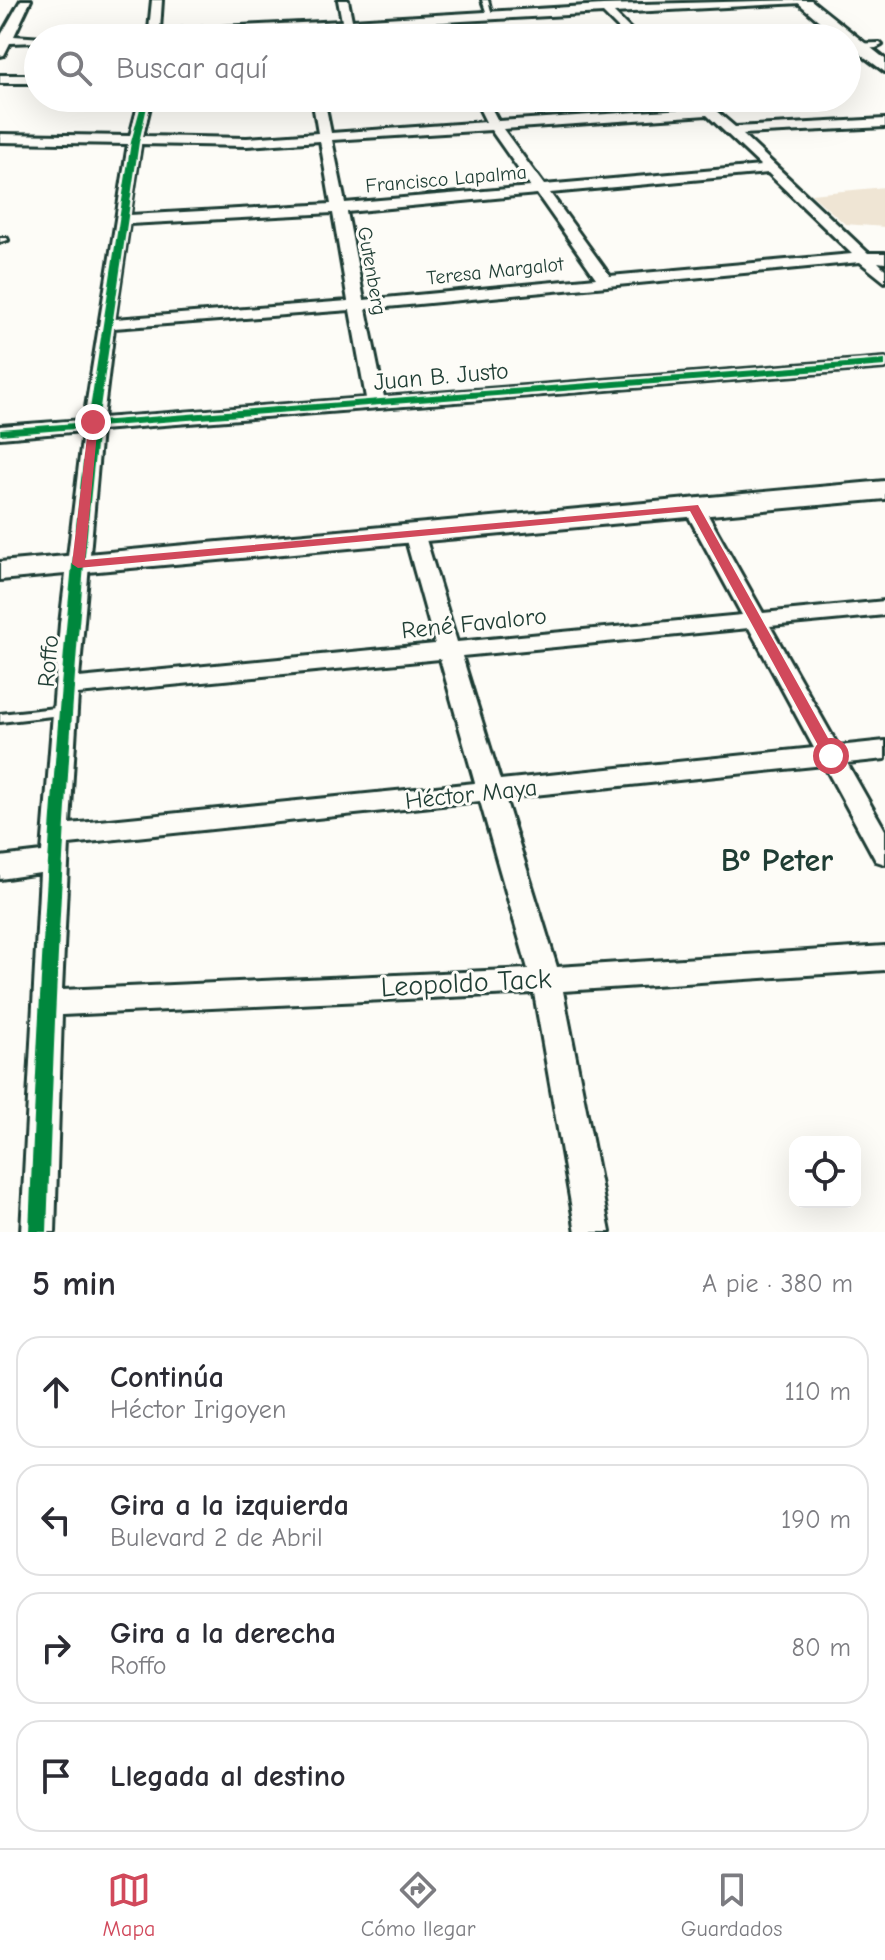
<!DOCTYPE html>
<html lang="es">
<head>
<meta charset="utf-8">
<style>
  :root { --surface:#fff; --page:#f2f2f3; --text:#2b2b33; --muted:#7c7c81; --line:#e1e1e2; --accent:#d1495b }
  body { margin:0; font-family:"Comic Neue",sans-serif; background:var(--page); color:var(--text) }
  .controls { position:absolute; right:24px; bottom:24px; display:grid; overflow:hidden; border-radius:16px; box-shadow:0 8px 32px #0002 }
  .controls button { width:72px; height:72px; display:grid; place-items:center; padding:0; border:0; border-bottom:2px solid var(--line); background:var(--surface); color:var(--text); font:40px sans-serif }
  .stop { position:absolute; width:24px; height:24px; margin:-18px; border:6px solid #d1495b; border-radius:50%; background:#fff }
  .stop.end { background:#d1495b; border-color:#fff; box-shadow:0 2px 8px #0008 }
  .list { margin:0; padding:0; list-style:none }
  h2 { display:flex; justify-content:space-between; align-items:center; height:104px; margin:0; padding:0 32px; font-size:34px }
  h2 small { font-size:26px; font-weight:400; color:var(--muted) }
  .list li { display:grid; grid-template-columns:52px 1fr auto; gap:24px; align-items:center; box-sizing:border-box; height:112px; margin:0 16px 16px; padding:0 16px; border:2px solid var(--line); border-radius:24px }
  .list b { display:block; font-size:30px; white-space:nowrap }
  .list p { margin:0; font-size:26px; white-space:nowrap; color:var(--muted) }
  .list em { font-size:26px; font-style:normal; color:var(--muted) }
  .icon { flex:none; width:44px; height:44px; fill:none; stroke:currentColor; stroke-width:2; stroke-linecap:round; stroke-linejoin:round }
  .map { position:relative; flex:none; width:885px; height:1232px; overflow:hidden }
  .search { position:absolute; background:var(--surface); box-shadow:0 8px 32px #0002; left:24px; right:24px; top:24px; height:88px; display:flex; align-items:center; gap:20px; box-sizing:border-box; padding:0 28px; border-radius:44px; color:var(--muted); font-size:30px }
  .sheet { height:616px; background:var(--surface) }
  nav { display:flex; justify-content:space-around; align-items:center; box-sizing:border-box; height:112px; border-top:2px solid var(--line); background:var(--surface); font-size:22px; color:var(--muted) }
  nav a { display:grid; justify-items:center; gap:4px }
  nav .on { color:var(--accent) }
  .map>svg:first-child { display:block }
  .built { fill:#efe5d4 }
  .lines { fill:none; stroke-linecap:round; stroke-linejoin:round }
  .service-casing { stroke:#1f3d34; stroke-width:6 }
  .minor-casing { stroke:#1f3d34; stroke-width:6 }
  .secondary-casing { stroke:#1f3d34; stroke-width:6 }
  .service { fill:#fdfcf7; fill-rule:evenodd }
  .minor { fill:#fdfcf7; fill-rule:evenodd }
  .secondary { fill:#fdfcf7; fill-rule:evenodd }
  .cycleway-casing { stroke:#fdfcf7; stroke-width:5 }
  .cycleway { fill:#00873e; fill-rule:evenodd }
  .route { fill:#d1495b }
  .labels { text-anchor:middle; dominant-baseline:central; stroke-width:6; stroke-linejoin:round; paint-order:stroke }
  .far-street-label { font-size:20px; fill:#1f3d34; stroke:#fdfcf7 }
  .street-label { font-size:24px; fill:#1f3d34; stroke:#fdfcf7 }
  .near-street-label { font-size:28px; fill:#1f3d34; stroke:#fdfcf7 }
  .near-neighbourhood-label { font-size:32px; font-weight:bold; fill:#1f3d34; stroke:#fdfcf7 }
</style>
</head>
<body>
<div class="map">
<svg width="885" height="1232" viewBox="0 0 885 1232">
  <rect width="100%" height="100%" fill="#fdfcf7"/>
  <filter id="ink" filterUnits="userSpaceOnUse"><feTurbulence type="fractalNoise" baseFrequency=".0125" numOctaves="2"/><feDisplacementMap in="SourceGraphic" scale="16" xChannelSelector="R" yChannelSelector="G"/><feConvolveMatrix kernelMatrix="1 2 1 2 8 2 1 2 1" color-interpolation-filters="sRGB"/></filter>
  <g filter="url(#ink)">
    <polygon class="built" points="885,187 885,227 845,224 811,194"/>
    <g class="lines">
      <g class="service-casing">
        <g id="service">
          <polygon points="482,0 488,0 492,15 487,14"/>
          <polygon points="0,238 7,238 8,240 0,242"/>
          <polygon points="65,707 69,708 71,711 69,714 0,722 0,714"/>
        </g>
      </g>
      <g class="minor-casing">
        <g id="minor">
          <polygon points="21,0 31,0 14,36 43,38 38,38 38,42 10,43 4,55 0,56 0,37"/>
          <polygon points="152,0 162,0 160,30 342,21 338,0 348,0 352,20 603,5 807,0 802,3 614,13 639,38 628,38 603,13 159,38 59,38 64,35 149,30"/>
          <polygon points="880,43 882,45 876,48 847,50 847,44"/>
          <rect x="0" y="75" width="38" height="8"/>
          <path d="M140 98H152L143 136 247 138 318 133 312 98H324L331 133 486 122 474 98H486L498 121 700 108 695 102 701 98 735 127 885 119V127L742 134 868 253H885V263L878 262 885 269V282L860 262 366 309 384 397 885 358V368L101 430 79 678 435 644 404 533 414 527 424 533 457 642 742 615 684 508 694 502 704 508 763 613 885 601V615L770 626 838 746 885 741V759L847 763 885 830V864L876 861 824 765 505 798 557 967 885 946V970L563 991 610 1232H576L534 993 62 1015 55 1232H21L40 873 0 879V857L42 852 60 624 83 431 0 438V426L84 420 128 144 0 142V134L130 136ZM707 115 761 166 544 185 503 129ZM491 130 531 187 345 203 332 140ZM320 141 331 204 130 215 141 144 247 146ZM768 173 852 254 610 276 550 193ZM537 194 596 278 364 300 347 212ZM333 213 348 301 115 319 129 224ZM350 310 366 398 103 418 114 328ZM749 628 814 748 500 780 462 656ZM440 659 475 783 70 824 78 694ZM480 801 528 969 62 990 69 844Z"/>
        </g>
      </g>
      <g class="secondary-casing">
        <g id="secondary">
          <polygon points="795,0 811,0 885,59 885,72 847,44 847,38 839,38"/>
          <polygon points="885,481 885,499 0,580 0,562"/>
        </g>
      </g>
      <use href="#service" class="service"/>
      <use href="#minor" class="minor"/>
      <use href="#secondary" class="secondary"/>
      <g class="cycleway-casing">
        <path id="cycleway" d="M143 98H149L139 142 98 421 885 360V366L98 427C68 695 56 963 47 1232H29C40 963 55 695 87 428L0 435V429L88 422 131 142Z"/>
      </g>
      <use href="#cycleway" class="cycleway"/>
    </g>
  </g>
  <polygon class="route" points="89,420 98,422 85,560 698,505 838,756 831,761 826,760 690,511 78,568 72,564"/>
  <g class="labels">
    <g class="far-street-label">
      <text transform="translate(446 179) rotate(-5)">Francisco Lapalma</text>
      <text transform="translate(372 271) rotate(80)">Gutenberg</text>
      <text transform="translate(495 271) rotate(-6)">Teresa Margalot</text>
    </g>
    <g class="street-label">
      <text transform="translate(441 376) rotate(-5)">Juan B. Justo</text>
      <text transform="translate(474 623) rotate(-6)">René Favaloro</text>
      <text transform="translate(48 661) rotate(-85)">Roffo</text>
      <text transform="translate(471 794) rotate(-6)">Héctor Maya</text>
    </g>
    <g class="near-street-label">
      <text transform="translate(466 983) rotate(-3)">Leopoldo Tack</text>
    </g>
    <g class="near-neighbourhood-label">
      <text x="777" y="860">Bº Peter</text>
    </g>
  </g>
</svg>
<div class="controls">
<button><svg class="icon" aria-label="locate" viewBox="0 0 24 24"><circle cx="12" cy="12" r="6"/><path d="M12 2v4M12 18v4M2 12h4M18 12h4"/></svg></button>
</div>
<div class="stop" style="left:831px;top:756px"></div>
<div class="stop end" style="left:93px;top:422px"></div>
<div class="search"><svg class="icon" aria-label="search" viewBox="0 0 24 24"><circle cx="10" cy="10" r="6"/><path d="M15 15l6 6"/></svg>Buscar aquí</div>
</div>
<section class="sheet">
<h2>5 min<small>A pie · 380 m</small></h2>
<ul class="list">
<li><svg class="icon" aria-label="ahead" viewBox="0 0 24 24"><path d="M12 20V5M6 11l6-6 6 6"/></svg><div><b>Continúa</b><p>Héctor Irigoyen</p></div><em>110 m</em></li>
<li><svg class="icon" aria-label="left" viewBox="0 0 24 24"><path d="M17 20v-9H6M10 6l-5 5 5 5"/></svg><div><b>Gira a la izquierda</b><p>Bulevard 2 de Abril</p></div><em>190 m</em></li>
<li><svg class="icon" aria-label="right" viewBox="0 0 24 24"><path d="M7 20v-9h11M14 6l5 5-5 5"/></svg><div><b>Gira a la derecha</b><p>Roffo</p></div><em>80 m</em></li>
<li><svg class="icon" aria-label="arrive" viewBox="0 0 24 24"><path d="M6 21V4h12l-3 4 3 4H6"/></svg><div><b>Llegada al destino</b></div></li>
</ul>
</section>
<nav>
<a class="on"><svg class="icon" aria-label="map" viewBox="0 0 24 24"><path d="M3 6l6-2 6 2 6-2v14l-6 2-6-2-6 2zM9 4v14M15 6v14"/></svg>Mapa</a>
<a><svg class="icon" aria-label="directions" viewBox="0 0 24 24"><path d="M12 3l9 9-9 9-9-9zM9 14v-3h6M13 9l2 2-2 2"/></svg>Cómo llegar</a>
<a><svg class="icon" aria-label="saved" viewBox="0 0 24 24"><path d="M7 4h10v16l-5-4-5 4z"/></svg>Guardados</a>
</nav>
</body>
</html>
